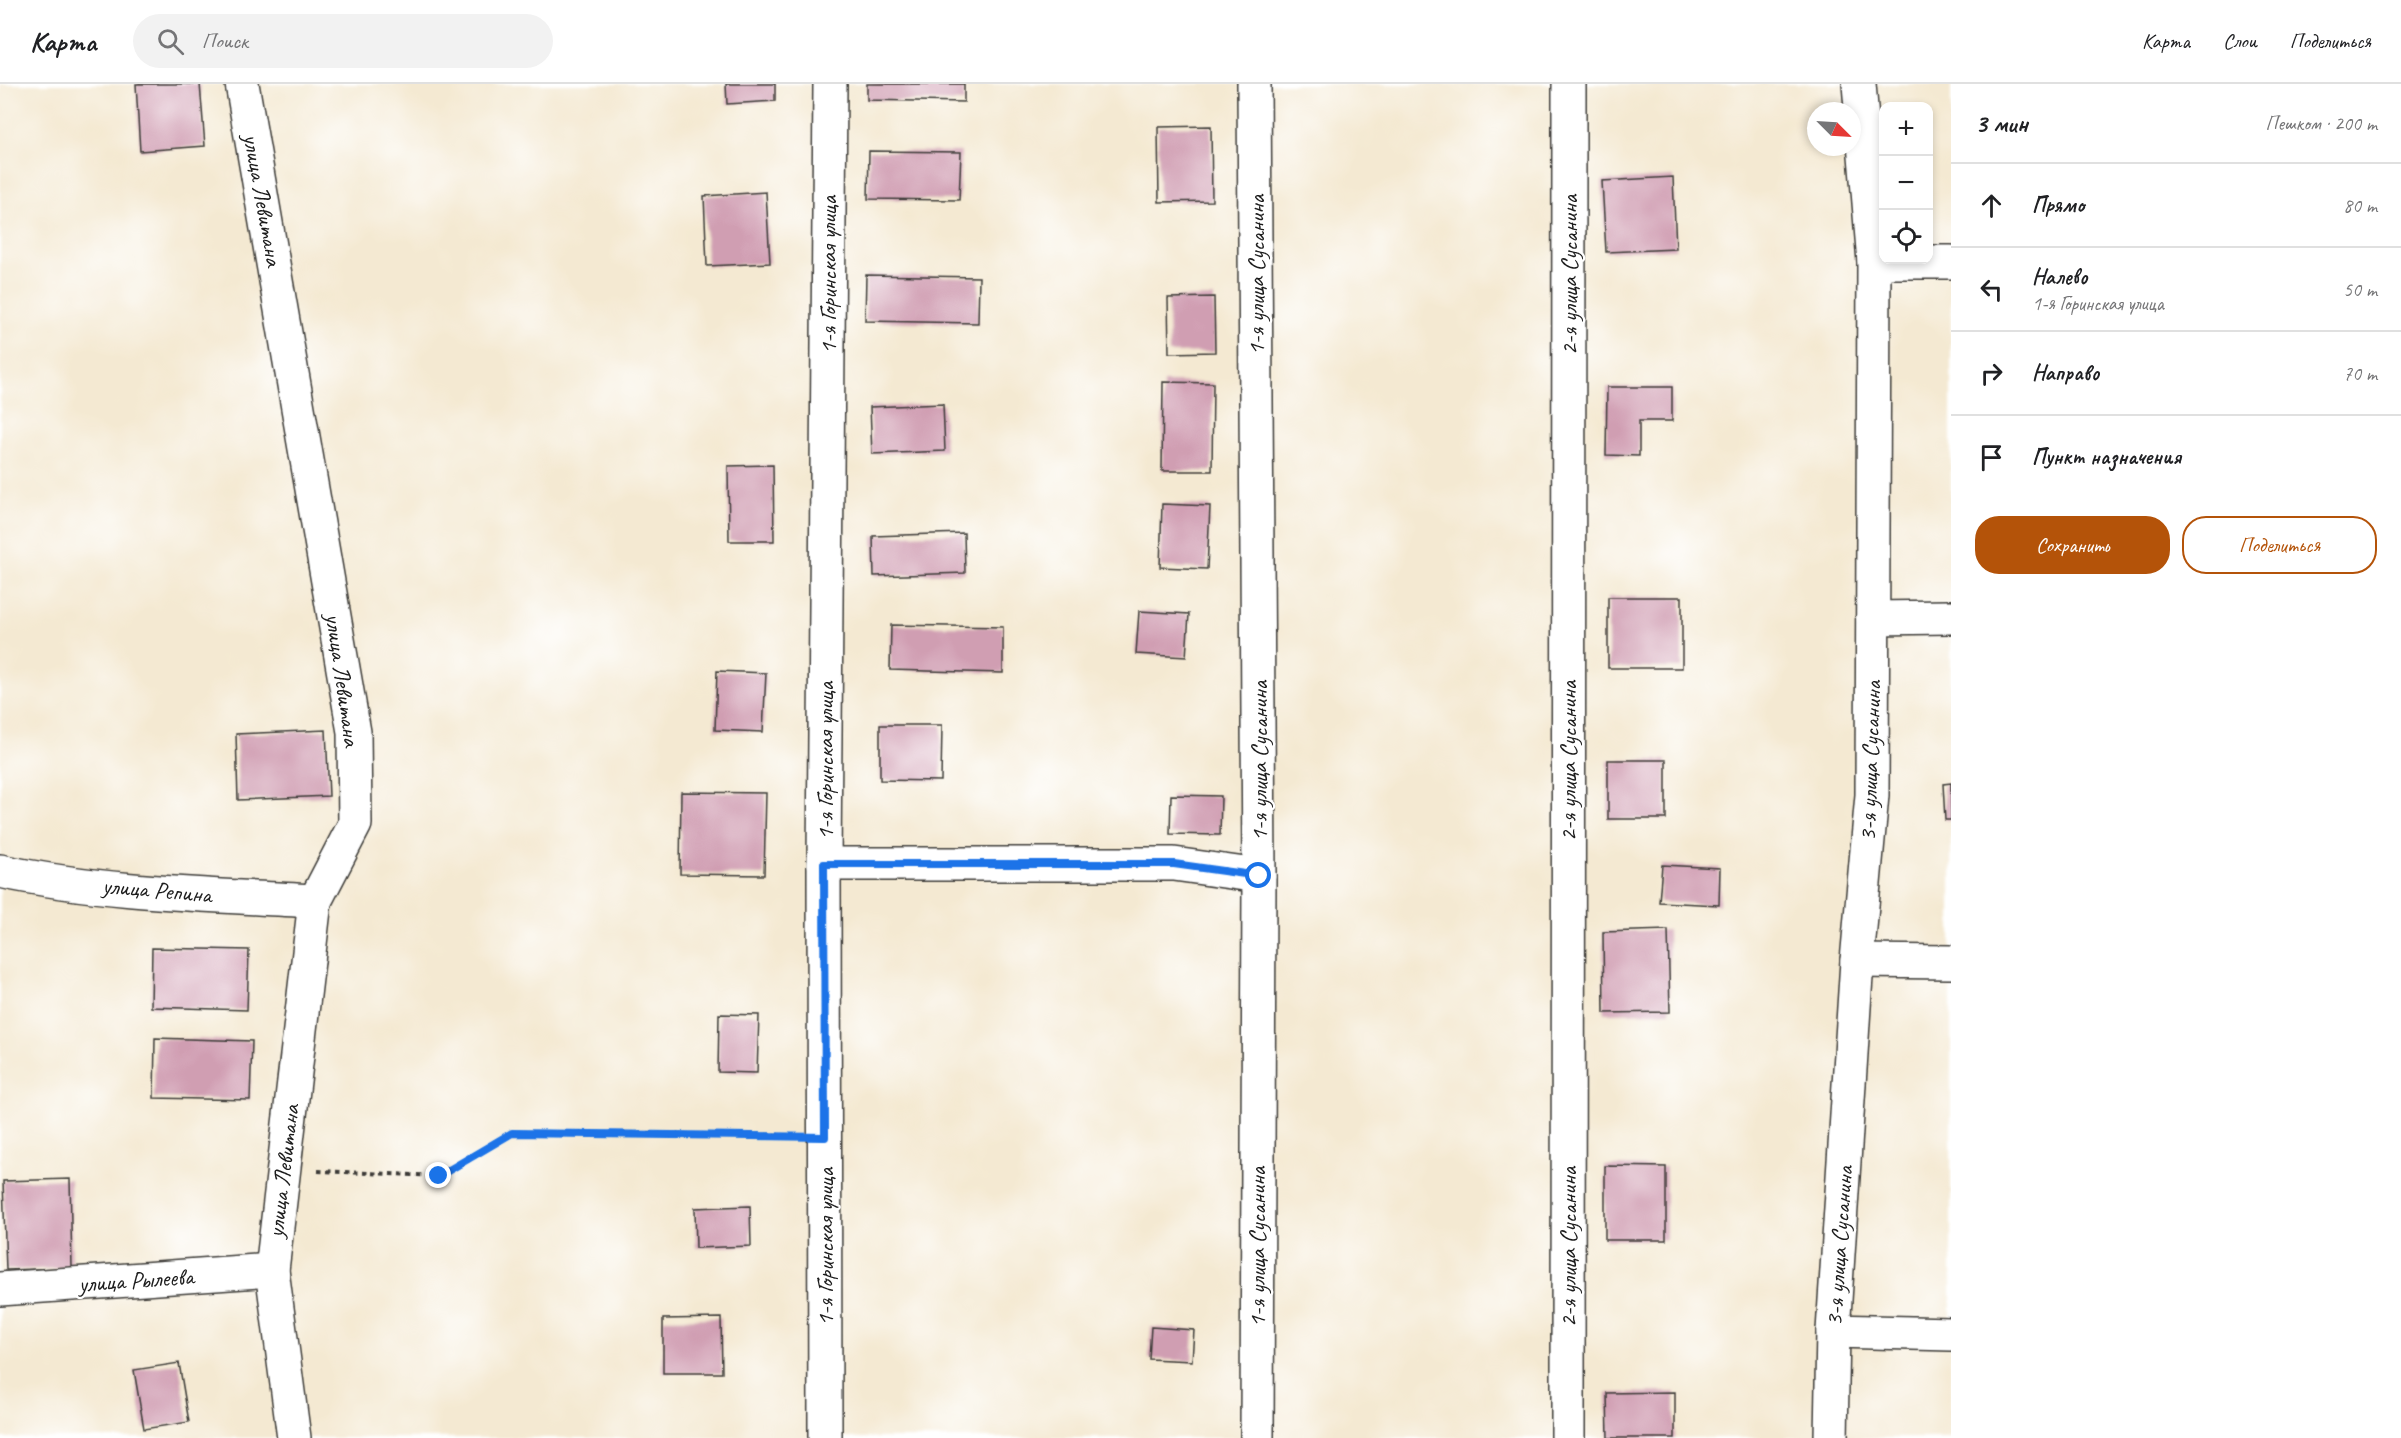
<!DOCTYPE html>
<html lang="ru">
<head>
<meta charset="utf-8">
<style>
  :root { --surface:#fff; --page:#f2f2f2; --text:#202124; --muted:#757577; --line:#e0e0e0; --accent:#b45309 }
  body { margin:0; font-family:Caveat,sans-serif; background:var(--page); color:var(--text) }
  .controls { position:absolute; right:18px; top:18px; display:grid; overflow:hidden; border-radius:12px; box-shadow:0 3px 9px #0003 }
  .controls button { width:54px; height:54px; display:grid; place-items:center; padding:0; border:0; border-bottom:2px solid var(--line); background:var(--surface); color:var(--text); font:30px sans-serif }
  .compass { position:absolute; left:1807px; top:18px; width:54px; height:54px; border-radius:50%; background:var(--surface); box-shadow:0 3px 9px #0003; rotate:114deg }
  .stop { position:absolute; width:18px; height:18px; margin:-14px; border:4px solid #1a73e8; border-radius:50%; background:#fff }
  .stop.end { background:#1a73e8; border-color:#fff; box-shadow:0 2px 6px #0008 }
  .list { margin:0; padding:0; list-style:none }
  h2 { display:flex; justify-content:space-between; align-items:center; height:78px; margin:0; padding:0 24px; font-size:26px }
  h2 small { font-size:20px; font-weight:400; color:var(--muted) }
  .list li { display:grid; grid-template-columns:39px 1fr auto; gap:18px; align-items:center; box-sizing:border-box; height:84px; padding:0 24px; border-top:2px solid var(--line) }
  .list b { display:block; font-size:22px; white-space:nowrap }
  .list p { margin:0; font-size:20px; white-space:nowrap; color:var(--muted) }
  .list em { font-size:20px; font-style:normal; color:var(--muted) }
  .actions { display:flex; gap:12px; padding:18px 24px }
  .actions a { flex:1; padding:14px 0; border:2px solid var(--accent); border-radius:24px; text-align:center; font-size:21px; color:var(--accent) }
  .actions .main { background:var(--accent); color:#fff }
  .icon { flex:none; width:33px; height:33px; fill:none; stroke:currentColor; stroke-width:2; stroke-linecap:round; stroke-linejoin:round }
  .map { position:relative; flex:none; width:1951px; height:1354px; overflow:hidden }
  header { display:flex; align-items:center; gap:36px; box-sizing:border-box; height:84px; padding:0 30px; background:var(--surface); border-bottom:2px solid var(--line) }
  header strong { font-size:28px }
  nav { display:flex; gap:33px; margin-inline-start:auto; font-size:21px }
  .search { width:420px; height:54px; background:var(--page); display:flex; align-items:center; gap:15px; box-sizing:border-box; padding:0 21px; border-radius:33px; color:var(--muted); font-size:22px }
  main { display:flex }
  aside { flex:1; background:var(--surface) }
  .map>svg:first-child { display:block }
  .building { fill:#d09eb2 }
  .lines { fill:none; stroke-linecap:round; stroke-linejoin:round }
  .minor-casing { stroke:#3c3b37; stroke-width:36 }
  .path { stroke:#3c3b37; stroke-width:4; stroke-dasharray:4.5 4.5; stroke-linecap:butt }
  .minor { stroke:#fff; stroke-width:33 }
  .route { stroke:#1a73e8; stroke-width:8 }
  .labels { text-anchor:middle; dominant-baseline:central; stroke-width:4.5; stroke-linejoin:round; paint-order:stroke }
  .street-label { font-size:24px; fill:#1c1c1c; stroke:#fff }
</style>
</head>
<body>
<header>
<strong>Карта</strong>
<div class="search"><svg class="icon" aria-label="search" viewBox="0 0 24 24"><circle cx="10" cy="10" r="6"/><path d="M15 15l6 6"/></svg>Поиск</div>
<nav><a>Карта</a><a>Слои</a><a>Поделиться</a></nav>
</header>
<main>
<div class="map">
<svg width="1951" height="1354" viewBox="0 0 1951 1354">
  <rect width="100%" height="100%" fill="#fff"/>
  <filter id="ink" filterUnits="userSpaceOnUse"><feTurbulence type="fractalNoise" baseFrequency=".0167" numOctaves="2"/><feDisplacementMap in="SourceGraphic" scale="12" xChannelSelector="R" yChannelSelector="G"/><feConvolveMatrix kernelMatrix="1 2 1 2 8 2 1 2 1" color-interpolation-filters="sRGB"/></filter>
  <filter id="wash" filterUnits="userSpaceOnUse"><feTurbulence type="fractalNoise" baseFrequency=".008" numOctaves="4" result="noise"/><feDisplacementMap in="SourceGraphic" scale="24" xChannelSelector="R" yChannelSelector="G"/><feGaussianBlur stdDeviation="1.35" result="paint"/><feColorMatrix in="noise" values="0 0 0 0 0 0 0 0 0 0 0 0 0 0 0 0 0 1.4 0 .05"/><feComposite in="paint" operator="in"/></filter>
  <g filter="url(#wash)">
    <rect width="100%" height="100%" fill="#f4e9d2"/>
    <g id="blocks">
      <g class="building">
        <polygon points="136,0 200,0 205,62 140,67"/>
        <polygon points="726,0 775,0 775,17 727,20"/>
        <polygon points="867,0 964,0 964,18 867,16"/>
        <polygon points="1211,42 1212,117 1159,118 1158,43"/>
        <polygon points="869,67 961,68 959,116 868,115"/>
        <polygon points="1673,93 1676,165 1606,168 1602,97"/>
        <polygon points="766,108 770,179 707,182 704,112"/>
        <polygon points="866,191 979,193 978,239 865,237"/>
        <polygon points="1214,213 1215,268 1169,269 1168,214"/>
        <polygon points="1163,298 1213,299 1212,387 1162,387"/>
        <polygon points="1607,303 1672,303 1672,337 1639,337 1639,372 1606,371"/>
        <polygon points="943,320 945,367 872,370 870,323"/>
        <polygon points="773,381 774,457 729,457 728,382"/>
        <polygon points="1162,420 1210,422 1207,485 1160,483"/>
        <polygon points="964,449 965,489 874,492 873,452"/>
        <rect x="1608" y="513" width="74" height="71"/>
        <polygon points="1139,527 1189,530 1186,573 1136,570"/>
        <polygon points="891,541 1003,543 1003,589 890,586"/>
        <polygon points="717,587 766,589 763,648 715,646"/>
        <polygon points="880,641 942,641 941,697 880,696"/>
        <polygon points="326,646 329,712 238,716 236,650"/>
        <rect x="1608" y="676" width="58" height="59"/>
        <polygon points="1951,699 1951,736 1945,736 1943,700"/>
        <polygon points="681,708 766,709 764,791 680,790"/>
        <polygon points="1171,711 1221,712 1220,751 1170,750"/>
        <polygon points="1662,781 1720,784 1719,821 1659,818"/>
        <polygon points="1668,846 1670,928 1604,929 1603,848"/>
        <polygon points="152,864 249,866 247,926 151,923"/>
        <polygon points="719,930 759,931 757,989 718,988"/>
        <polygon points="155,954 252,957 250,1016 154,1014"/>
        <polygon points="1605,1082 1666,1083 1666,1156 1605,1156"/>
        <polygon points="70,1095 72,1184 6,1186 3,1097"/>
        <polygon points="750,1122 751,1162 696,1164 695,1124"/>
        <polygon points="721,1234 722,1289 663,1289 663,1235"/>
        <polygon points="1151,1243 1194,1246 1192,1277 1149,1275"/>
        <polygon points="179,1279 189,1338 144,1345 134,1286"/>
        <polygon points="1675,1308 1675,1354 1608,1354 1607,1309"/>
      </g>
    </g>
  </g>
  <g filter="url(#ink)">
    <use href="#blocks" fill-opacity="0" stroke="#3c3b37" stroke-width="1.5"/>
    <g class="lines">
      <g class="minor-casing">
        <g id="minor">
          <polyline points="242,0 354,648 355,740 315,817 272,1186 294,1354"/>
          <polyline points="1254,0 1259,792 1257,1354"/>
          <polyline points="1874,178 1951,178"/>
          <polyline points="1873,534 1951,533"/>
          <polyline points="824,780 1174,780 1259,792"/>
          <path d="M0 787C103 809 210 811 315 817"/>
          <polyline points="1857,877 1951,878"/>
          <polyline points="0,1205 272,1186"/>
          <polyline points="1833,1247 1951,1250"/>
          <polyline points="825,1354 824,780 830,0"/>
          <polyline points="1568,1354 1569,0"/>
          <polyline points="1831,1354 1833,1247 1857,877 1872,711 1874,178 1859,0"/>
        </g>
      </g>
      <polyline class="path" points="318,1087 439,1092 512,1049 791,1052"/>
      <use href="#minor" class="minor"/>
    </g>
  </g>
  <g class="lines" filter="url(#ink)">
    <polyline class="route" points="439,1092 512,1049 825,1053 824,780 1174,780 1259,792"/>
  </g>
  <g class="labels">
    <g class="street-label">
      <text transform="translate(263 116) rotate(80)">улица Левитана</text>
      <text transform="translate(828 191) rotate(-90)">1-я Горинская улица</text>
      <text transform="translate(1256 191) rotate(-90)">1-я улица Сусанина</text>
      <text transform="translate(1569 191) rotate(-90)">2-я улица Сусанина</text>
      <text transform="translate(343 596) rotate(82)">улица Левитана</text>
      <text transform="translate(825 677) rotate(-90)">1-я Горинская улица</text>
      <text transform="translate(1259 677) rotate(-90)">1-я улица Сусанина</text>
      <text transform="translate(1568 677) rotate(-90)">2-я улица Сусанина</text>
      <text transform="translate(1870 677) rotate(-88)">3-я улица Сусанина</text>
      <text transform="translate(157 806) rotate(5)">улица Репина</text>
      <text transform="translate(283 1087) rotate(-83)">улица Левитана</text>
      <text transform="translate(1839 1162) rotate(-86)">3-я улица Сусанина</text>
      <text transform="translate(825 1163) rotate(-90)">1-я Горинская улица</text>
      <text transform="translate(1257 1163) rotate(-90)">1-я улица Сусанина</text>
      <text transform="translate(1568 1163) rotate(-90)">2-я улица Сусанина</text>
      <text transform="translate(136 1196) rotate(-4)">улица Рылеева</text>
    </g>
  </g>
</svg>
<div class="controls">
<button>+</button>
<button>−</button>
<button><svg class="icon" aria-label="locate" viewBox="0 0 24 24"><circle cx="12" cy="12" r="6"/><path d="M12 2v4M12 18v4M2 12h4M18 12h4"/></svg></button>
</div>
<svg class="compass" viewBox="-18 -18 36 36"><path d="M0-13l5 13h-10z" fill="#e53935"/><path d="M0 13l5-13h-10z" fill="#757577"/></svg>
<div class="stop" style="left:1259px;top:792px"></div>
<div class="stop end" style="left:439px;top:1092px"></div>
</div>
<aside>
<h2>3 мин<small>Пешком · 200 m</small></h2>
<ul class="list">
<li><svg class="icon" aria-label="ahead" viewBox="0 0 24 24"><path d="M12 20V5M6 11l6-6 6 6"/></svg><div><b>Прямо</b></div><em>80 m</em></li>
<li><svg class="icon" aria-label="left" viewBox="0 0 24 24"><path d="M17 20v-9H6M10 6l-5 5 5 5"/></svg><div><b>Налево</b><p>1-я Горинская улица</p></div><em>50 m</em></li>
<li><svg class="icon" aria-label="right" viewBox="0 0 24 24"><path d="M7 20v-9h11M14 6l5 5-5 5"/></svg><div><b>Направо</b></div><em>70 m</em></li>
<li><svg class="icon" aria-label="arrive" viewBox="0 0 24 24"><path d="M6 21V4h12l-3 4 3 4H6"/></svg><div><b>Пункт назначения</b></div></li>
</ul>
<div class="actions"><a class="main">Сохранить</a><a>Поделиться</a></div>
</aside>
</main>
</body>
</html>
